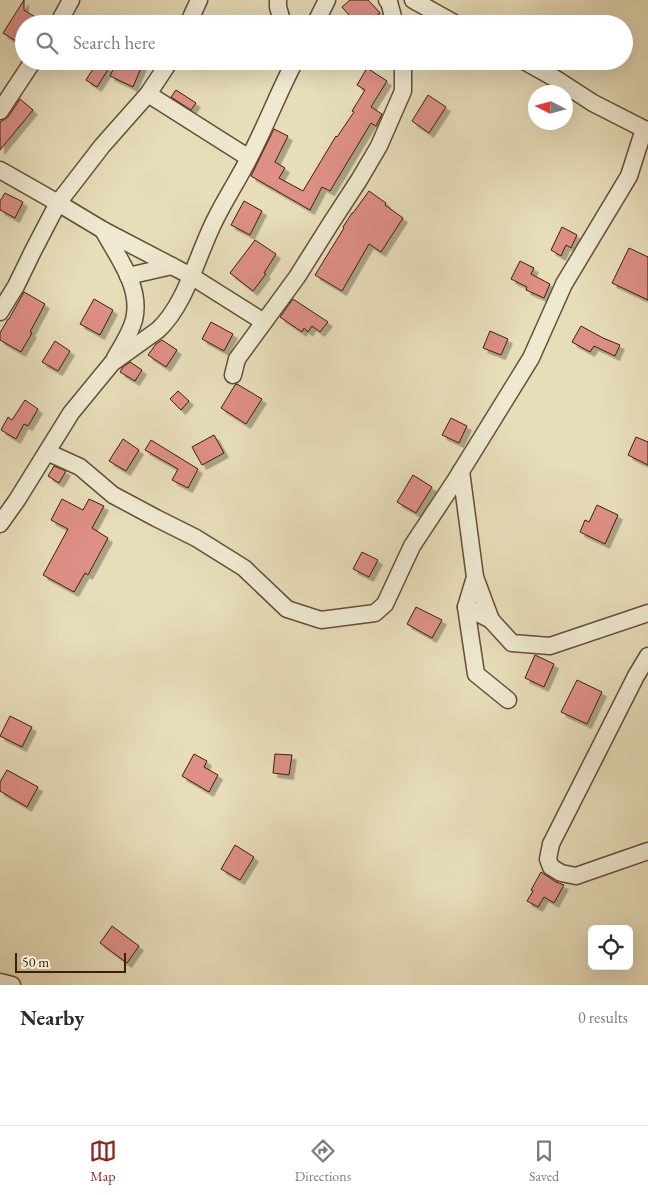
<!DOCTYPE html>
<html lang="en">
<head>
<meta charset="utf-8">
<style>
  :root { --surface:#fff; --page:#f2f2f3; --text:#2b2b33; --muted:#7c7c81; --line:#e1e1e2; --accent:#8f2418 }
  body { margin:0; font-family:"EB Garamond",serif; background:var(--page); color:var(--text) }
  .controls { position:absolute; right:15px; bottom:15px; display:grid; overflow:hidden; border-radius:8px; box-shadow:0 5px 20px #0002 }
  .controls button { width:45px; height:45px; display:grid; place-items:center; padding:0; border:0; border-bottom:1px solid var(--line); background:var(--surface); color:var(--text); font:25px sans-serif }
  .compass { position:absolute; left:528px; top:85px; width:45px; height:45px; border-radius:50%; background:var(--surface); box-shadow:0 5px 20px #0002; rotate:276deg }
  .scale { position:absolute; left:15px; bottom:12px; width:111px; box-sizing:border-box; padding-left:5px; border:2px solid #392007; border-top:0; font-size:14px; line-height:18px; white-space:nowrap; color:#392007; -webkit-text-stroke:4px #efe9d2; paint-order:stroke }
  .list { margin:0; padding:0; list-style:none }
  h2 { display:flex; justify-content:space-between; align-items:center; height:65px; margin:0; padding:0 20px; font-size:21px }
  h2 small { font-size:16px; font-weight:400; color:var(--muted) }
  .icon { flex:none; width:28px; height:28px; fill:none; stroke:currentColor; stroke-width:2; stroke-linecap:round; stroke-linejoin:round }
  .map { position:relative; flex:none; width:648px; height:985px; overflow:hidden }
  .search { position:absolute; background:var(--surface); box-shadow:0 5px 20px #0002; left:15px; right:15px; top:15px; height:55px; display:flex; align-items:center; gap:12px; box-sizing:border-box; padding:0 18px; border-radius:28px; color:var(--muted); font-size:19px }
  .sheet { height:140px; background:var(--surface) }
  nav { display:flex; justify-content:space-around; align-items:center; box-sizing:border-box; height:70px; border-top:1px solid var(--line); background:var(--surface); font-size:14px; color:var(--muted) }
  nav a { display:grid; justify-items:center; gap:2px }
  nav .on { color:var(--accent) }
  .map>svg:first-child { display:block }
  .building { fill:#de8f87; stroke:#392007; filter:url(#shadow) }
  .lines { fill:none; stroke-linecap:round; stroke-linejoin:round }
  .street-casing { stroke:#644f34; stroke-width:19 }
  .street { stroke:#efe9d2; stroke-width:16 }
</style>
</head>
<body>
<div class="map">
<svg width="648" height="985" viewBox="0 0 648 985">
  <defs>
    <filter id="shadow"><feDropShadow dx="4.5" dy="4.5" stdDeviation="0" flood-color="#0004"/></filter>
  </defs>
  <rect width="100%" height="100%" fill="#e7ddb9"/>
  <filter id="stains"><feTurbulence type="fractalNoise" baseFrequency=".004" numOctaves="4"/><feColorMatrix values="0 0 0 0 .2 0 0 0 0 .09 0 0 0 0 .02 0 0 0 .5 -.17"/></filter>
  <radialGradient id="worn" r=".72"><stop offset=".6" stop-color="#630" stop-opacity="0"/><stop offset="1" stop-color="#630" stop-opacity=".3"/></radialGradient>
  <g class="building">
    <polygon points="24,0 24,10 46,24 24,24 24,46 3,33"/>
    <polygon points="350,0 368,0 380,13 367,24 357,24 342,7"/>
    <polygon points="98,61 109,68 97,87 86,80"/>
    <polygon points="117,61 144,61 133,87 110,76"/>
    <polygon points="367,68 387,81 371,107 382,114 376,126 371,123 330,191 322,187 310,210 251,176 274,129 288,136 275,162 285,168 279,178 303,191 336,136 337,137 354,112 352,111 365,90 357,85"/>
    <polygon points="176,90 196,103 191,110 171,97"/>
    <polygon points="428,95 446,107 429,133 412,121"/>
    <polygon points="20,99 33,110 0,150 0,122 8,117"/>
    <polygon points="369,191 386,203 385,205 403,218 381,252 369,244 342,291 315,275 344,228 343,227 352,213 353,213"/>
    <polygon points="5,193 23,202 15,218 0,210 0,201"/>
    <polygon points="244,201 262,211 250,235 231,225"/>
    <polygon points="562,227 577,235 571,248 566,245 561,256 551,250"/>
    <polygon points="255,240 276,254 264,273 266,274 253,291 230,273"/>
    <polygon points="629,248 648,257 648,300 612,283"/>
    <polygon points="520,261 534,268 531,274 550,284 544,298 526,290 527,287 511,279"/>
    <polygon points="24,292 45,304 30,332 32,333 21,352 0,340 0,333 8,319 9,319"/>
    <polygon points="94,299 113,310 100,335 80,324"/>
    <polygon points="293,299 328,322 320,332 312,326 308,332 304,328 302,332 280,317"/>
    <polygon points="211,322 233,334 224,351 202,339"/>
    <polygon points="581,326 603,338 620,345 615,356 594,346 590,352 572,342"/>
    <polygon points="490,331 508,339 501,355 483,348"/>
    <polygon points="162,340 177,350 166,367 148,355 156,344"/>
    <polygon points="55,341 70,351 58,371 42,362"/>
    <polygon points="130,362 142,370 135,381 120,372 123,367"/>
    <polygon points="237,384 262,399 246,424 221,408 235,385"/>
    <polygon points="178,391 189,401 181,410 170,399"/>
    <polygon points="25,400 38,409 28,426 24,424 16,439 1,430 8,417 12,420"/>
    <polygon points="451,418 467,426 459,443 442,435"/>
    <polygon points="214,435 224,453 202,465 192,447"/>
    <polygon points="636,437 648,442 648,465 628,455"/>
    <polygon points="123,439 139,450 126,471 109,461"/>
    <polygon points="151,440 198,469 188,488 172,480 178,469 145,450"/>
    <polygon points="54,466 66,471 59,483 48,476"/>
    <polygon points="413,475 432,487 416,513 397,502"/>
    <polygon points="62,499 83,510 89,499 104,506 92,528 108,538 88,575 85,573 74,592 43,575 68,529 51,520"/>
    <polygon points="597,505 618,515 605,544 580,532 585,520 589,522"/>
    <polygon points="362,552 378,560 369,577 353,569"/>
    <polygon points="416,607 442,620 432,638 407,624"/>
    <polygon points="535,655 554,664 544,687 525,678"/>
    <polygon points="577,680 602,692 587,724 561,712"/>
    <polygon points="10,716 32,727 22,747 0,736"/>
    <polygon points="194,754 207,761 204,767 218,775 209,792 182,776"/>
    <polygon points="275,754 292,755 289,775 273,773"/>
    <polygon points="7,770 38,787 27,807 0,791 0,782"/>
    <polygon points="235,845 254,857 240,880 221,869"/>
    <polygon points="541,872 556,882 564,885 554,903 544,897 538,907 527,901 533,891 531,890"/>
    <polygon points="112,926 139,946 127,963 100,943"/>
  </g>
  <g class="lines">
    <g class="street-casing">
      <g id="street">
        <polyline points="278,0 278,7 283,24"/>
        <polyline points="387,0 389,2 395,24"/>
        <polyline points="413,0 456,24"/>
        <polyline points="58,24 71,0"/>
        <polyline points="188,24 199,0"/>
        <polyline points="315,24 327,0"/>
        <polyline points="524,61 556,79 593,103 648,131"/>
        <polyline points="148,94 249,158"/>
        <polyline points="0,111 33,61"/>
        <polyline points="0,170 58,203 103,230 191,276 264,322"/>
        <path d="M103 230C118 258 142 287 134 320 130 334 122 346 115 358"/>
        <polyline points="128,276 172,266"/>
        <polyline points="0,312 16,286 33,251 58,203 102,146 148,94 170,61"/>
        <polyline points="233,375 237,359 297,277 331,223 359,180 379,146 403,91 403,61"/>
        <polyline points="47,452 80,467 113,495 156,518 196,538 244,568 287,609 321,620 375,613 385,604 412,546 455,481 531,358 564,284 629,176 644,129"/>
        <polyline points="461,471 475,577 466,607 476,674 508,700"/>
        <path d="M0 524 17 500 71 413 112 363 158 330C187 303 198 252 216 218 226 198 239 178 249 158 266 126 278 93 295 61"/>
        <polyline points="475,577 491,620"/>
        <polyline points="466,607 491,620 512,643 550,646 648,613"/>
        <polyline points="648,656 636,676 551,844 548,859 551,867 561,873 576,876 648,851"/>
        <polyline points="0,982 12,985"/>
      </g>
    </g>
    <use href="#street" class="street"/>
  </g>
  <rect width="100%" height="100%" filter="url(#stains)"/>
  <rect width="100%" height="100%" fill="url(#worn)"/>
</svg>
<div class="controls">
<button><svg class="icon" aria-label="locate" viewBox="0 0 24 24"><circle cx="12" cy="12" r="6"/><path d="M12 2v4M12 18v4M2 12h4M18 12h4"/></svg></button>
</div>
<svg class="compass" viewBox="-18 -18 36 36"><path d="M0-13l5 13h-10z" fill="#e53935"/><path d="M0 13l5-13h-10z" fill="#7c7c81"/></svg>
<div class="scale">50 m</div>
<div class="search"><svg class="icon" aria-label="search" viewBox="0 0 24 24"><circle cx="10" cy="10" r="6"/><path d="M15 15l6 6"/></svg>Search here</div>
</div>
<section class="sheet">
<h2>Nearby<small>0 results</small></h2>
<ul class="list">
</ul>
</section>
<nav>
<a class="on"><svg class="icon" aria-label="map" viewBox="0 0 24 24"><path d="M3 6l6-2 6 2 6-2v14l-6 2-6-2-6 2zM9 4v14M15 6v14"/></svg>Map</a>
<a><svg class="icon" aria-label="directions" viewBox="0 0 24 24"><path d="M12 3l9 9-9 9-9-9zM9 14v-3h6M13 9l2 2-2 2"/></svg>Directions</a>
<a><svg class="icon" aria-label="saved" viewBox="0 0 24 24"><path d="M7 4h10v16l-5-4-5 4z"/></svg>Saved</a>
</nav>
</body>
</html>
